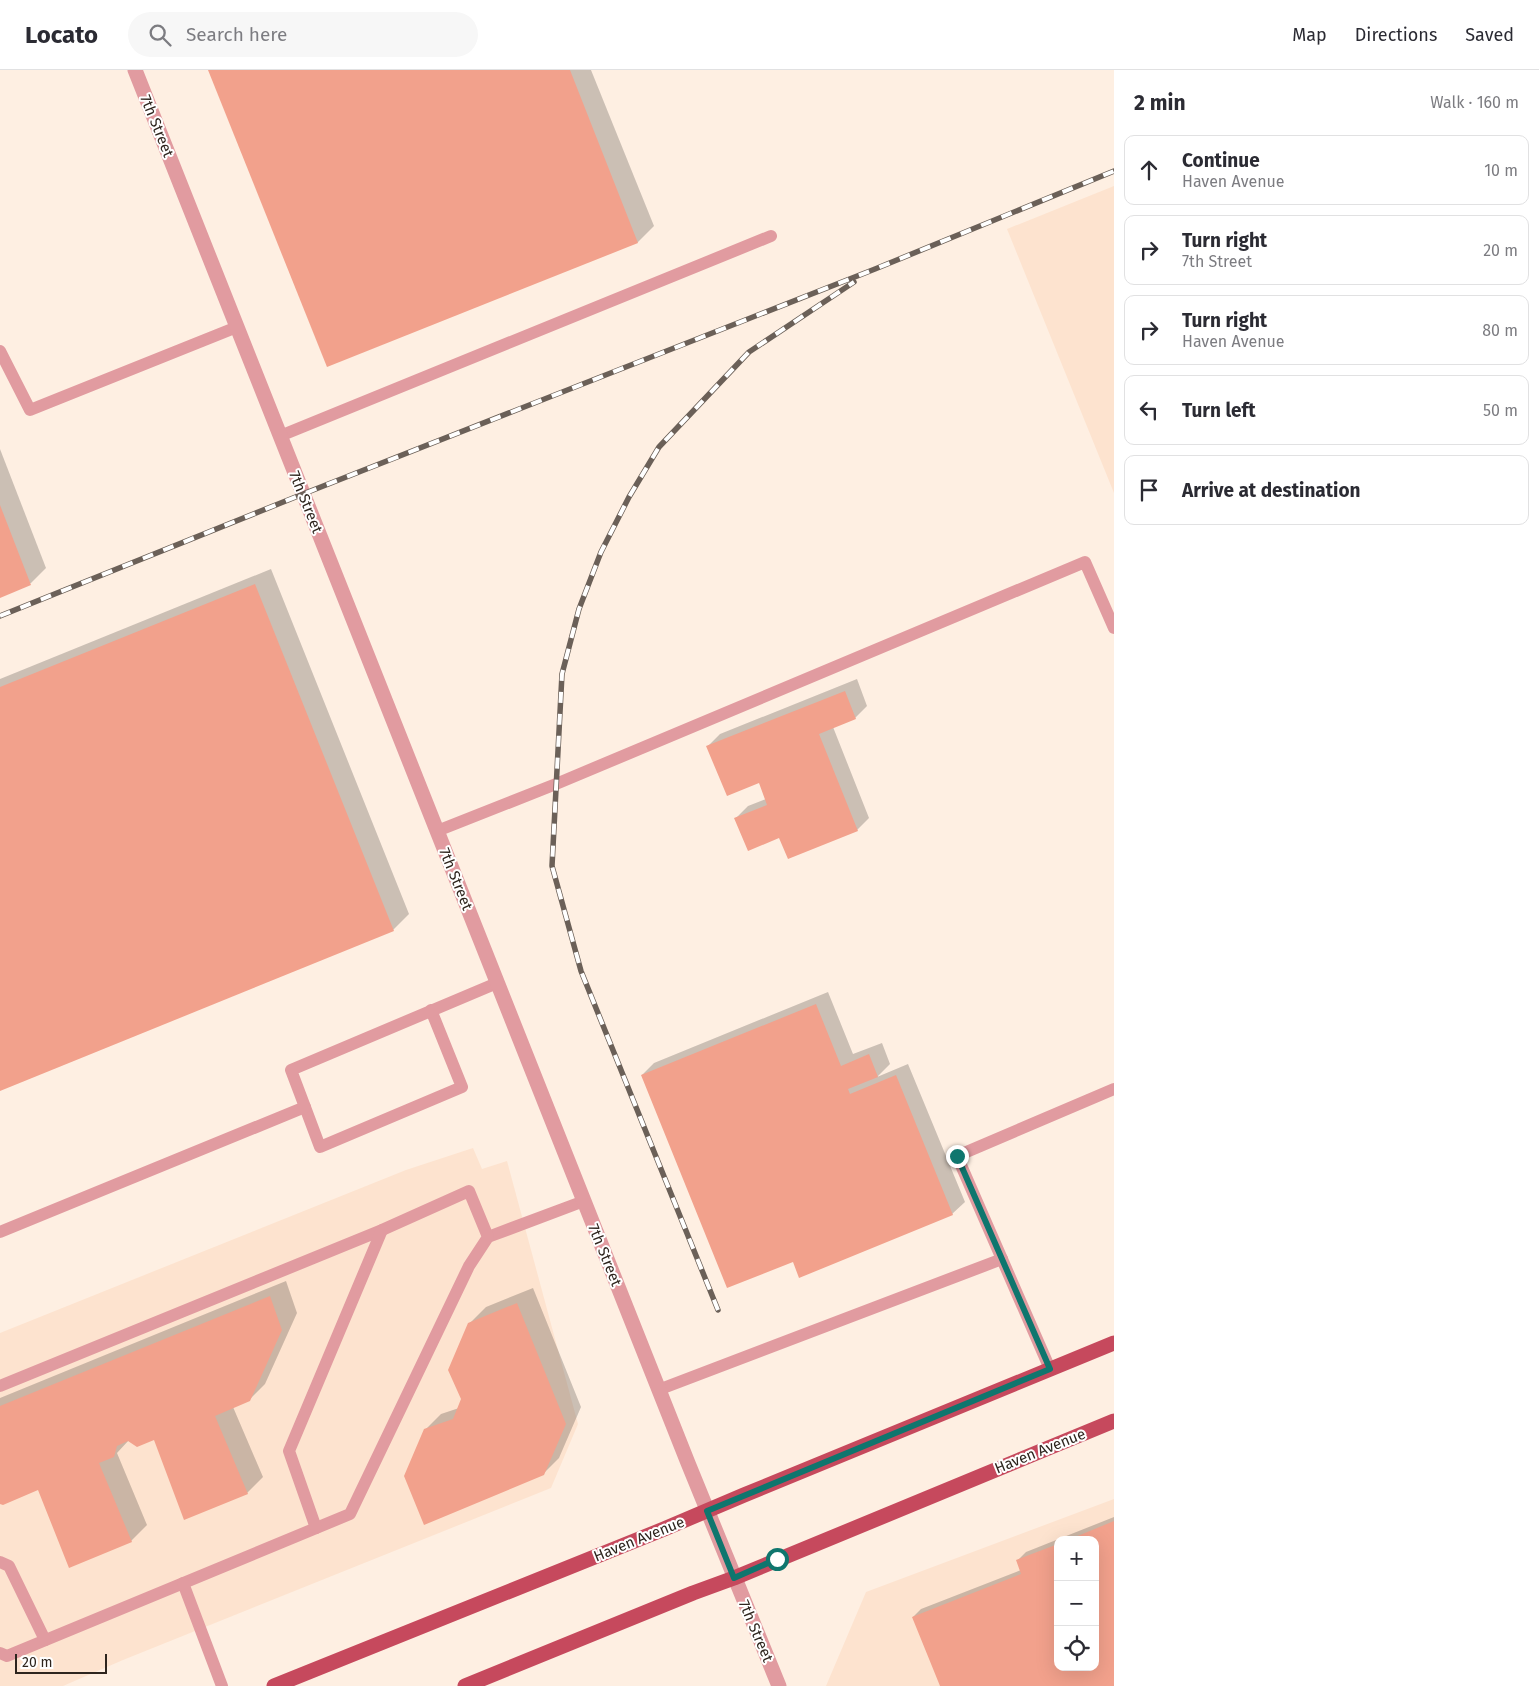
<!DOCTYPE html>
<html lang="en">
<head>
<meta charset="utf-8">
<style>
  :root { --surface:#fff; --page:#f7f7f7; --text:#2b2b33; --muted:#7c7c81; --line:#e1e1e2 }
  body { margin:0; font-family:"Fira Sans",sans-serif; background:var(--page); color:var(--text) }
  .controls { position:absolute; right:15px; bottom:15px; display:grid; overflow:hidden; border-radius:10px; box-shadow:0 5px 20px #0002 }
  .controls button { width:45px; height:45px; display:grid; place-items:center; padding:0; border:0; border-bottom:1px solid var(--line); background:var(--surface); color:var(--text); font:25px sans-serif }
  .scale { position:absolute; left:15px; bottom:12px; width:92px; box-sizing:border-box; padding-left:5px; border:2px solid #2e251e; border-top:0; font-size:14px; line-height:18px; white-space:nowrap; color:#2e251e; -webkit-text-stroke:4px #fff; paint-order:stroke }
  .stop { position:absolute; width:15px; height:15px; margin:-11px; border:4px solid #0f766e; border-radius:50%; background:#fff }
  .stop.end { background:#0f766e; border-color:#fff; box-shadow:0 1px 5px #0008 }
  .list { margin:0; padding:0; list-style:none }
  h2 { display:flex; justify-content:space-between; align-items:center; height:65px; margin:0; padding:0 20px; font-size:21px }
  h2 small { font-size:16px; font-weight:400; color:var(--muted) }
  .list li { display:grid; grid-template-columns:32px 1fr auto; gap:15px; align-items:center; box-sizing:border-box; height:70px; margin:0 10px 10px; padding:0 10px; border:1px solid var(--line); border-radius:10px }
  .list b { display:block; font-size:19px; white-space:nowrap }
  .list p { margin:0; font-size:16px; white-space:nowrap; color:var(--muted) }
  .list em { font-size:16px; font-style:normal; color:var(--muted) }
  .icon { flex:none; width:28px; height:28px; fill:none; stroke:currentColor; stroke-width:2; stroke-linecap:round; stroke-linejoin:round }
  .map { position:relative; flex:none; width:1114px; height:1616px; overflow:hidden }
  header { display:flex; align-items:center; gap:30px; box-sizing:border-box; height:70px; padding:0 25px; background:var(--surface); border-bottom:1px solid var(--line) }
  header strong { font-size:24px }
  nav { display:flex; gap:28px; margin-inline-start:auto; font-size:18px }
  .search { width:350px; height:45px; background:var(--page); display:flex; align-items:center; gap:12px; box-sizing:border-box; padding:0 18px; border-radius:28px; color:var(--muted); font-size:19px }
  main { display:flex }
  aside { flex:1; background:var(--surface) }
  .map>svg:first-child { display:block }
  .built { fill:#fde3cf; fill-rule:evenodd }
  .shadow { fill:#0003; fill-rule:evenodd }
  .building { fill:#f2a18c }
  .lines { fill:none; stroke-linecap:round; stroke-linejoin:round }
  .service { stroke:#e19ba0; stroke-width:12 }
  .minor { stroke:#e19ba0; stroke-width:15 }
  .primary { stroke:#c6495d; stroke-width:15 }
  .rail-casing { stroke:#6b6058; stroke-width:5.5 }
  .rail { stroke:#fff; stroke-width:4; stroke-dasharray:11; stroke-linecap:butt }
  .route { stroke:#0f766e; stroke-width:6 }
  .labels { text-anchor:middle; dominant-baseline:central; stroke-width:4; stroke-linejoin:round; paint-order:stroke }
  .street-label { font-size:15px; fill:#2e251e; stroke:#fff }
</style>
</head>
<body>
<header>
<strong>Locato</strong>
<div class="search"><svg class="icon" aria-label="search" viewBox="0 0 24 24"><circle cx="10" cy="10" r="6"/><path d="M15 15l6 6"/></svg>Search here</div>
<nav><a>Map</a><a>Directions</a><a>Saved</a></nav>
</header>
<main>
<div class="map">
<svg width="1114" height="1616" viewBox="0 0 1114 1616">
  <rect width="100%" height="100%" fill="#feefe2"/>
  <g class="built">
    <polygon points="1114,116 1114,423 1007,159"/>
    <polygon points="473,1078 482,1099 507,1091 578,1354 551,1418 123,1590 63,1616 0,1616 0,1263 406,1100"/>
    <path d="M1114 1429V1616H826L866 1522ZM1058 1470H1095V1597H1058Z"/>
  </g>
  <g class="shadow">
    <polygon points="210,0 591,0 654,156 638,172 328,295"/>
    <polygon points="0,379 46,498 31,513 0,527"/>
    <polygon points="271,499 409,844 393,860 0,1019 0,609"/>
    <polygon points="857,609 867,636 855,648 833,657 869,748 857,760 780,767 736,748 748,736 766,729 760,712 708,676 720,664"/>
    <polygon points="828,922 853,984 882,973 890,994 877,1007 908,994 965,1132 952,1144 793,1190 642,1005 654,993"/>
    <polygon points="286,1211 297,1243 265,1314 249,1330 233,1337 263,1407 247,1423 155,1368 129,1370 117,1383 147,1455 131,1471 39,1419 0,1433 0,1328"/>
    <polygon points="533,1218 581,1337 559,1388 543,1404 425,1360 441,1344 459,1338 462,1329 470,1253 486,1237"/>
    <path d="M1114 1447V1616H942L913 1547 921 1539 1021 1500 1018 1490 1026 1482ZM1058 1470H1095V1597H1058Z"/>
  </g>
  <g class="building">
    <polygon points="208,0 570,0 638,173 327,297"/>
    <polygon points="0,435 31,515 0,528"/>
    <polygon points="255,514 394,861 0,1021 0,617"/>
    <polygon points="845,621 856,649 819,664 858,761 788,789 779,768 748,781 734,748 767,735 759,713 727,726 706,676"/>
    <polygon points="816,934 841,996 869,984 878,1007 848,1019 850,1024 896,1005 953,1145 799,1208 793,1192 727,1218 641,1005"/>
    <polygon points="270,1226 282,1260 250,1331 215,1346 248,1424 184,1450 154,1370 137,1377 128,1371 117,1376 114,1387 99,1393 132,1472 69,1498 38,1420 3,1435 0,1434 0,1336"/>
    <polygon points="517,1233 566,1354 544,1405 424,1455 404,1406 424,1359 453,1349 461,1329 448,1300 468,1253"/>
    <polygon points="1114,1451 1114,1616 940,1616 912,1547 1021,1504 1016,1490 1058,1474 1058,1597 1095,1597 1095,1470 1068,1470"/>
  </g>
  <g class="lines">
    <g class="service">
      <polyline points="0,281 30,340 237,257"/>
      <polyline points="280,366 771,166"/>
      <polyline points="437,761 556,714 1085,492 1114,558"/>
      <polyline points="305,1037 320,1077 462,1017 431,940"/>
      <polyline points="0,1162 305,1037 291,1000 497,913"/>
      <polyline points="488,1167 584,1131"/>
      <polyline points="1050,1299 957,1086 1114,1019"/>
      <polyline points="0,1316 382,1160 469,1121 488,1167 469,1196 350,1444 7,1586 0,1583"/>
      <polyline points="658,1320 1002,1189"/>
      <polyline points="316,1458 289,1381 382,1160"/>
      <polyline points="0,1492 9,1496 45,1570"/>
      <polyline points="183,1513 222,1616"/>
    </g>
    <polyline class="minor" points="135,0 688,1393 779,1616"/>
    <g class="primary">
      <polyline points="274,1616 664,1459 744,1425 1114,1273"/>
      <polyline points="465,1616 693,1523 734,1508 1114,1351"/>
    </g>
    <g class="rail-casing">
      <g id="rail">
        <polyline points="0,546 303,424 875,199 1114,101"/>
        <polyline points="718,1240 581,901 552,796 562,604 579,539 601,482 629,427 659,377 749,282 854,212"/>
      </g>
    </g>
    <use href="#rail" class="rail"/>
  </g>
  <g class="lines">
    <polyline class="route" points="777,1489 734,1508 707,1441 1050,1299 957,1086"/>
  </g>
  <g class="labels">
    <g class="street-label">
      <text transform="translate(157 56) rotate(68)">7th Street</text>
      <text transform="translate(306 432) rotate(68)">7th Street</text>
      <text transform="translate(456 809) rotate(68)">7th Street</text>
      <text transform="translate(605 1185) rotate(68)">7th Street</text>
      <text transform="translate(1040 1381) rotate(-22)">Haven Avenue</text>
      <text transform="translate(639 1469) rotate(-22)">Haven Avenue</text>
      <text transform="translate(756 1561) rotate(67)">7th Street</text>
    </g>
  </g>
</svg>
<div class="controls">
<button>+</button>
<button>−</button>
<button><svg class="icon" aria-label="locate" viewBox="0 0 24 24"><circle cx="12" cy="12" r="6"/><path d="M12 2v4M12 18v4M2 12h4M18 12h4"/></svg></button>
</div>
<div class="scale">20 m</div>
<div class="stop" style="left:777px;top:1489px"></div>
<div class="stop end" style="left:957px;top:1086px"></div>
</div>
<aside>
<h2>2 min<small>Walk · 160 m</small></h2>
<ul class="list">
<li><svg class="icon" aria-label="ahead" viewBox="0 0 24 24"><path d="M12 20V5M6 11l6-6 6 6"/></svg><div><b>Continue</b><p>Haven Avenue</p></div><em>10 m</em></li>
<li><svg class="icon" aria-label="right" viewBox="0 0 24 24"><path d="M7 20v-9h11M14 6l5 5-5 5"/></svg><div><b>Turn right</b><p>7th Street</p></div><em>20 m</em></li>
<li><svg class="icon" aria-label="right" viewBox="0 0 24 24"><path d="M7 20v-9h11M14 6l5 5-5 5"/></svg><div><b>Turn right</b><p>Haven Avenue</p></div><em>80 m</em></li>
<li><svg class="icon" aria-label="left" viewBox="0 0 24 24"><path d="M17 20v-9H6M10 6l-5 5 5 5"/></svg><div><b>Turn left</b></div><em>50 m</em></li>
<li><svg class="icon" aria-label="arrive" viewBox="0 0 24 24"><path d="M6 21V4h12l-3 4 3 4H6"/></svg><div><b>Arrive at destination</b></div></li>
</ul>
</aside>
</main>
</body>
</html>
